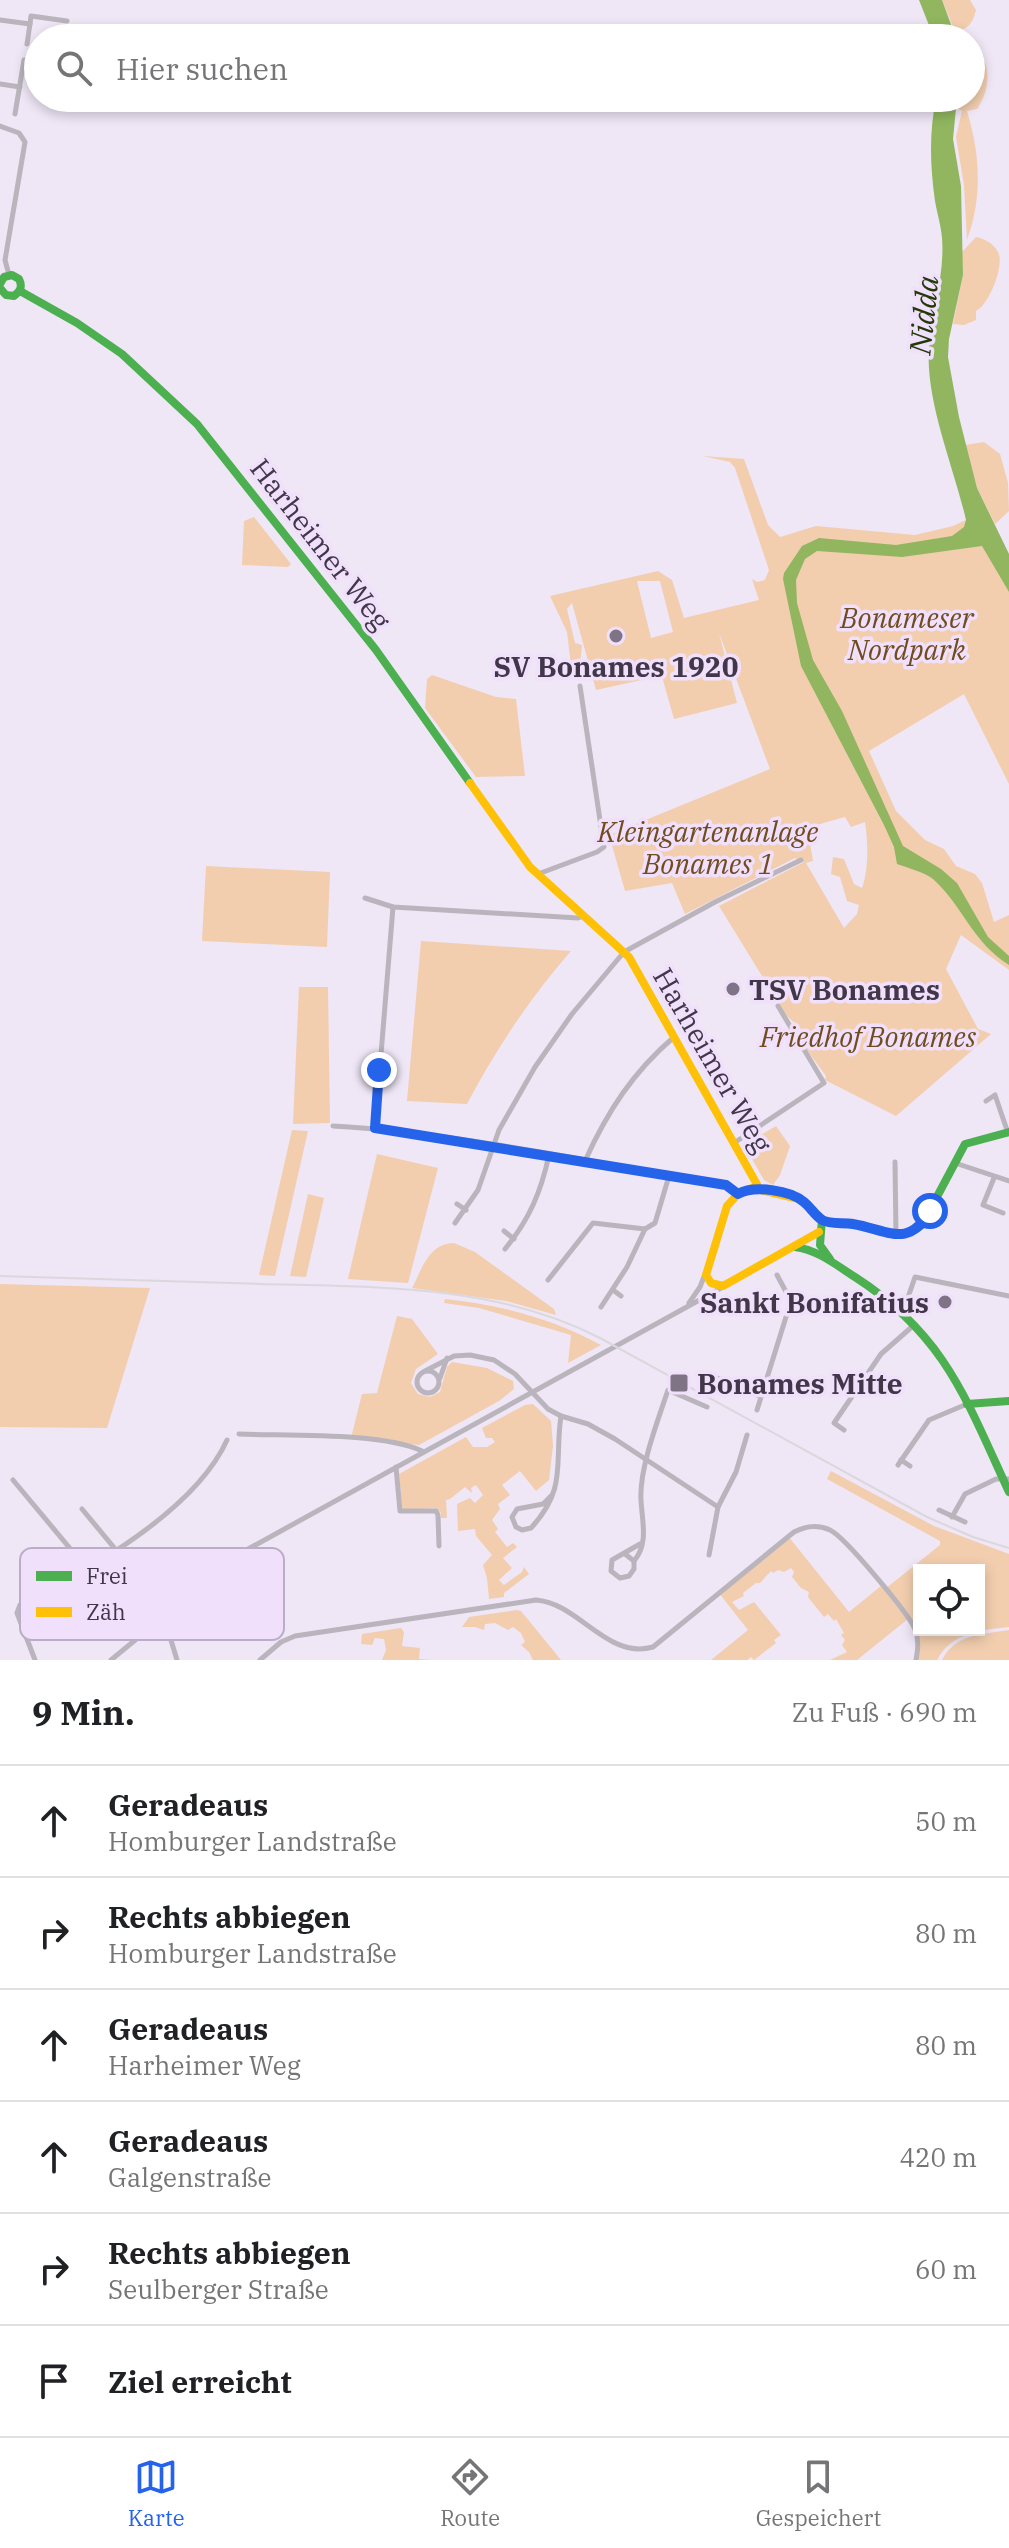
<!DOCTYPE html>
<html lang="de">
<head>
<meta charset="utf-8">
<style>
  :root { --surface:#fff; --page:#f6f6f6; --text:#202124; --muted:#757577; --line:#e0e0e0; --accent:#2563eb }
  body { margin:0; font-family:"IBM Plex Serif",serif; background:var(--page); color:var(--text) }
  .controls { position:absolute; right:24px; bottom:24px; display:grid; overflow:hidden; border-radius:0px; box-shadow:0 4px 12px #0003 }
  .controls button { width:72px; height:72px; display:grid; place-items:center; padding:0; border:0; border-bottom:2px solid var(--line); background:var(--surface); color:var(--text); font:40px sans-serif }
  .stop { position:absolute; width:24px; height:24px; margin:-18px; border:6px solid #2563eb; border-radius:50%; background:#fff }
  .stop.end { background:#2563eb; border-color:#fff; box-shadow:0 2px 8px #0008 }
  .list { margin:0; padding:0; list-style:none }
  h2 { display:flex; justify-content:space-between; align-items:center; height:104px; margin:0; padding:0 32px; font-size:34px }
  h2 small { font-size:26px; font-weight:400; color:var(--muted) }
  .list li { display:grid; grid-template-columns:52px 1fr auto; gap:24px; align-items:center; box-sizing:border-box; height:112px; padding:0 32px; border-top:2px solid var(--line) }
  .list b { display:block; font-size:30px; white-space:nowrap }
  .list p { margin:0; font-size:26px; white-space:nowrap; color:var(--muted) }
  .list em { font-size:26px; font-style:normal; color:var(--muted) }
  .icon { flex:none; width:44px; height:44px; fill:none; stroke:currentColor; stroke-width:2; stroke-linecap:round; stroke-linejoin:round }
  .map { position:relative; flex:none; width:1009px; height:1660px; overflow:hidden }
  .search { position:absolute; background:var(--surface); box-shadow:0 4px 12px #0003; left:24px; right:24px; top:24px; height:88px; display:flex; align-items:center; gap:20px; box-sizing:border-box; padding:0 28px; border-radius:44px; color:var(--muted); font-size:30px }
  .sheet { height:776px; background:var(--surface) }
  nav { display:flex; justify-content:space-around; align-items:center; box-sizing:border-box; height:112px; border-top:2px solid var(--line); background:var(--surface); font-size:22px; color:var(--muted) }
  nav a { display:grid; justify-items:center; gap:4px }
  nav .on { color:var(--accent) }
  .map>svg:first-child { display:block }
  .green { fill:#f2ceaf; fill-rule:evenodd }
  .water { fill:#91b65f }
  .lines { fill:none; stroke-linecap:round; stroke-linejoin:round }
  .street { stroke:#bab4bd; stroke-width:5 }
  .fast { stroke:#4caf50; stroke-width:8 }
  .slow { stroke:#ffc107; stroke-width:8 }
  .tram { stroke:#dbd8dd; stroke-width:2 }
  .route { stroke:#2563eb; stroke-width:10 }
  .poi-dot { fill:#7e7486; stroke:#f0e0fc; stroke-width:3 }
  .labels { text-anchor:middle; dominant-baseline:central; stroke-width:7; stroke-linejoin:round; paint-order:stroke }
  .street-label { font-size:28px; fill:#413749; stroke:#f0e0fc }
  .park-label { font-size:28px; font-style:italic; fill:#704c1e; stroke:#f0e0fc }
  .poi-label { font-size:28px; font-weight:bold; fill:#413749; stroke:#f0e0fc; text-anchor:start }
  .water-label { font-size:30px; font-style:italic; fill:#233907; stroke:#f0e0fc }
  .key { fill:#f0e0fc; stroke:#bcadc6; stroke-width:2 }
  .key-label { font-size:22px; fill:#413749 }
</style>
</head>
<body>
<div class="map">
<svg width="1009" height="1660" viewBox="0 0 1009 1660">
  <rect width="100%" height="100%" fill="#efe6f6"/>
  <g class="green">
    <path d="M942 0H970L976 10C973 23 968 30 955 31Z"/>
    <path d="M971 45C993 58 991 90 977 109L967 111C980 154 983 197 967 240L964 185 956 137 962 111 957 108V98H971Z"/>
    <path d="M976 237C985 239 993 243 998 252 1005 265 989 305 976 311V320L964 325 953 324 963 275 962 252Z"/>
    <polygon points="984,442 1000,454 1008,483 1009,511 995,524 977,488 965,445"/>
    <path d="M703 456 744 459 768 525 780 537 816 526 915 535 953 526 966 520 1009 587V784L964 694 869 751 896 811 925 840 944 849 956 866 975 874 982 883 994 922 1009 915V970L961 935 946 969 978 1029 991 1034 896 1116 825 1080 826 1076 804 1046 811 1038 786 1015 719 906 804 862 795 858 685 914 672 883 625 891 609 835 770 769 719 633 737 703 674 719 657 659 660 676 596 690 572 603 567 609 575 643 582 645 579 676 572 673 567 632 550 596 658 571 672 580 684 618 759 600 752 579 757 582 765 580 769 570 735 468 730 462ZM637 581H660L673 632 651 638ZM845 817 851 827 865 822C868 842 869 869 862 888L854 884 844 859 833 857 831 874 840 877 847 901 859 905 857 914 844 928 806 863 813 861 808 832 820 824Z"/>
    <polygon points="254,517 291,564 288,567 242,565 244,521"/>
    <polygon points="432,675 496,697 516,699 525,776 476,777 425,708 427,679"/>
    <polygon points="206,866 330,872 327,947 202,941"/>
    <path d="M421 941 571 951C530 998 496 1049 467 1104L407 1101Z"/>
    <polygon points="299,987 328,987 330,1123 293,1124"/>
    <polygon points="776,1126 790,1146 780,1175 773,1185 764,1180 744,1145"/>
    <polygon points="292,1130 308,1131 275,1276 259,1275"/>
    <polygon points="377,1154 438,1168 408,1283 348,1279"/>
    <polygon points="308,1194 324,1198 306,1277 290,1276"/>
    <path d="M454 1243 475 1252 554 1309 556 1315 506 1301 412 1288C422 1269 429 1243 454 1243Z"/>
    <polygon points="0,1284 150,1288 107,1428 0,1427"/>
    <path d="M445 1299C500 1305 552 1318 601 1345L568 1363 571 1335 479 1308 444 1303Z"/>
    <polygon points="397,1316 412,1319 438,1354 416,1369 411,1383 418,1394 430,1397 440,1392 447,1367 452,1362 487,1368 513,1381 514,1389 499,1401 419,1445 351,1438 362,1394 377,1393"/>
    <polygon points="533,1404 551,1421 553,1446 549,1480 536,1491 520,1471 502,1485 510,1495 498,1504 500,1509 492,1520 498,1529 495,1532 507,1547 513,1543 517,1547 503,1558 512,1568 499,1580 504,1585 522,1572 524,1567 529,1574 504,1593 504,1597 489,1599 487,1578 483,1565 492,1555 476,1536 475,1529 458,1531 457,1504 470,1498 475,1503 483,1495 476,1485 471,1488 472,1493 465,1487 450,1499 446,1500 447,1518 441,1518 441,1513 436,1508 405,1510 402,1507 399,1474 466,1437 473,1447 487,1447 495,1442 492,1438 486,1438 482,1428 525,1405"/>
    <path d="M831 1471 934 1526 1009 1554V1627C981 1630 952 1632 937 1660H916L918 1644 908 1619 857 1660H830L847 1652 842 1645 845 1640 841 1635 844 1633 836 1619 834 1621 828 1614 824 1617 808 1597 809 1592 801 1588 792 1577 794 1572 791 1568 784 1572 778 1570 773 1573 771 1571 760 1583H756L743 1593 744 1596 732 1602 739 1610 754 1602 781 1635 774 1640 776 1643 754 1660 751 1657 747 1660H711L748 1630 719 1593 788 1536 849 1612 881 1586 885 1589 940 1545V1541L827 1479ZM919 1570H979V1630H919Z"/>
    <polygon points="517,1610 521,1611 561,1660 533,1660 529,1652 521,1645 525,1642 521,1633 513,1627 508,1630 495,1623 485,1624 484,1630 475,1627 462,1627 469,1617"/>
    <polygon points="401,1628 404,1632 402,1646 420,1648 419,1659 431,1660 382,1660 386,1650 384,1639 375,1638 372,1645 361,1644 362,1634"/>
    <path d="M1009 1630V1660H942C956 1633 982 1635 1009 1630Z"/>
  </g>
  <g class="water">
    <polygon points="919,0 942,0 956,38 934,38"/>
    <path d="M936 98H957L953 139 961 186 963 275 949 339 948 357 959 417 977 488 1009 554V592L982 546 902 557 817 551 805 559 796 580 797 603 813 660 842 711 903 846 941 869 957 883 988 937 1009 956V965C972 942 963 906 933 879 924 872 908 868 897 864L894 847 884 825 801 666 783 579 784 573 802 546 819 538 896 545 952 536 964 527 966 520C954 467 925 401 929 347 932 310 945 275 942 238 941 225 937 213 935 201 930 165 929 134 936 98Z"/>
  </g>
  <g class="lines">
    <g class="street">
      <polyline points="0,20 30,24 31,16 67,21"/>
      <polyline points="27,44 30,24"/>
      <polyline points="0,84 20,87"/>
      <polyline points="15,114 24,60"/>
      <polyline points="0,126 19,133 25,142 5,260 9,275"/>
      <polyline points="538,874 597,852 604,847 580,686"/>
      <polyline points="365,898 393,907 578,918 583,916"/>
      <polyline points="986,1101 995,1095 1008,1133"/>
      <path d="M333 1126C462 1133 598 1164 726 1185L738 1194"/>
      <polyline points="375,1128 393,907"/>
      <polyline points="734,1143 824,1083 778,1006"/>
      <path d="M585 1161C607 1112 633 1072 674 1037"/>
      <polyline points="895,1162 896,1235"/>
      <polyline points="955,1163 1009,1181"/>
      <polyline points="994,1178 983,1205 1003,1213"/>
      <polyline points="457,1204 466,1210"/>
      <polyline points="455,1223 478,1190 499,1130 535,1067 572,1014 624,952 715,902 801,860"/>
      <polyline points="504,1231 514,1239"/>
      <path d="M505 1249C529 1220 541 1192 549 1155"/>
      <polyline points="548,1280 593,1223 645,1229"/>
      <polyline points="613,1290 621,1296"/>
      <polyline points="689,1303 700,1287 705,1274"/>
      <polyline points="601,1307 627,1267 645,1229 655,1223 669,1176"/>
      <polyline points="903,1312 915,1277 1009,1296"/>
      <circle cx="428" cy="1382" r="11"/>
      <polyline points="425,1371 454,1356 470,1355 494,1360 515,1374 548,1409 561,1416 588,1424 615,1439 718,1507"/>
      <polyline points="440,1378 447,1358"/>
      <polyline points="717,1378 761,1397"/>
      <polyline points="757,1410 791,1301 777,1275"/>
      <polyline points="844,1430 834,1423 881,1354 914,1325"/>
      <path d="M239 1434C286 1436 382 1432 422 1451"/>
      <polyline points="901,1460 910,1466"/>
      <polyline points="898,1465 929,1420 967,1404"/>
      <polyline points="396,1467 400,1511 436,1511 438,1515 439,1546"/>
      <polyline points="13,1480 88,1570"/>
      <path d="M552 1495 543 1504 517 1509 512 1517 516 1527 522 1530 531 1528C568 1488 554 1463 561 1416"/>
      <polyline points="82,1509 116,1550"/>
      <polyline points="939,1510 965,1522"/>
      <polyline points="952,1517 965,1494 996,1479 1009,1479"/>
      <polyline points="625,1554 634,1561 634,1569 629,1576 620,1578 611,1571 612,1560 640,1544"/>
      <polyline points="709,1555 718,1507 736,1472 747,1435"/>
      <path d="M634 1561C649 1543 642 1522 641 1500 639 1469 658 1420 668 1390L707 1407"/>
      <polyline points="162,1619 167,1627 177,1660"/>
      <path d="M35 1660 17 1613 20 1605C88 1571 195 1511 227 1440"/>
      <polyline points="111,1660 241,1553 723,1287"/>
      <path d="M260 1660 281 1642 295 1636 536 1600C579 1603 607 1660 653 1647L794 1532C806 1526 817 1524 830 1530 845 1537 908 1613 915 1629 919 1640 918 1649 916 1660"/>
    </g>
    <g class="fast">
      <path d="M0 284 4 277 12 275 19 279C23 287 20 291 14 296L6 295 0 288"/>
      <polyline points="20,291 77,323 122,354 197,424 376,650 470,783"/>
      <polyline points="822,1219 820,1245 830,1259"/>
      <path d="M880 1231C896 1235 908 1236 922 1225L965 1144 1009 1132"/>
      <path d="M795 1247C818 1250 836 1265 855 1277 945 1335 966 1399 1009 1492"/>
      <polyline points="967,1404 1009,1401"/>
    </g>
    <g class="slow">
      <polyline points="470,783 530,867 629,957 759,1188"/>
      <polyline points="819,1232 723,1286 711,1283 706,1275 727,1206 738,1194 752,1188 799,1199 826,1222 853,1224 880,1231"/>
    </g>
    <path class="tram" d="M0 1276C87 1279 174 1281 261 1284 375 1287 496 1284 600 1338L927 1517 973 1537 1009 1548"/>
  </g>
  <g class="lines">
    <path class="route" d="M379 1070 375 1128 726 1185 738 1194C754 1185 790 1190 804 1202 810 1207 815 1215 822 1220 831 1225 843 1222 853 1224 888 1230 908 1249 930 1211"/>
  </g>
  <g class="poi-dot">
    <circle cx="616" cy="636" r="8"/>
    <circle cx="733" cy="989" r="8"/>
    <circle cx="945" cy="1302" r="8"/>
    <rect x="669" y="1373" width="20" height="20" rx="4"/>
  </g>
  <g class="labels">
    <g class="street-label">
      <text transform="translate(321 544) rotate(52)">Harheimer Weg</text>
      <text transform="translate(713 1060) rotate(60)">Harheimer Weg</text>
    </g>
    <g class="park-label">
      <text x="907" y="617">Bonameser<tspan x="907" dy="32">Nordpark</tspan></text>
      <text x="708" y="831">Kleingartenanlage<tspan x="708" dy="32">Bonames 1</tspan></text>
      <text x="868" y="1036">Friedhof Bonames</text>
    </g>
    <g class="poi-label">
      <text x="616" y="666" text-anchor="middle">SV Bonames 1920</text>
      <text x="749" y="989">TSV Bonames</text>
      <text x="929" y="1302" text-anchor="end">Sankt Bonifatius</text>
      <text x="697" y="1383">Bonames Mitte</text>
    </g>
    <g class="water-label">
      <text transform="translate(923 315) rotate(-84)">Nidda</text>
    </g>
  </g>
  <rect x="20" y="1548" width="264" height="92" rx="12" class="key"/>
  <rect x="36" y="1571" width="36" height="10" fill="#4caf50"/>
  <rect x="36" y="1607" width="36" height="10" fill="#ffc107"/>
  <g class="key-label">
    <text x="86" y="1584">Frei</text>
    <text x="86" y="1620">Zäh</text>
  </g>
</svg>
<div class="controls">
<button><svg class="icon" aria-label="locate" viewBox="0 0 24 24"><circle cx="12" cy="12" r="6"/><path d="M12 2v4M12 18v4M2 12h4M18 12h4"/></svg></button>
</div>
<div class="stop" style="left:930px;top:1211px"></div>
<div class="stop end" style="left:379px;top:1070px"></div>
<div class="search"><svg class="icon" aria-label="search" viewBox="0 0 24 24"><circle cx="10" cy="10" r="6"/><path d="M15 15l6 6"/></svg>Hier suchen</div>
</div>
<section class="sheet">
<h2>9 Min.<small>Zu Fuß · 690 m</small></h2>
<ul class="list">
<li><svg class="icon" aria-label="ahead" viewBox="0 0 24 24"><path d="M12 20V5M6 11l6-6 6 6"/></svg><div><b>Geradeaus</b><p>Homburger Landstraße</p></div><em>50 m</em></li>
<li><svg class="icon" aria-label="right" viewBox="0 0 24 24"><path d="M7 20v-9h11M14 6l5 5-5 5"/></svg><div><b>Rechts abbiegen</b><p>Homburger Landstraße</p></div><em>80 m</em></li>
<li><svg class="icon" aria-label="ahead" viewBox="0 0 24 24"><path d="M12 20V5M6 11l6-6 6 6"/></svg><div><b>Geradeaus</b><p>Harheimer Weg</p></div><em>80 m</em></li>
<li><svg class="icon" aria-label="ahead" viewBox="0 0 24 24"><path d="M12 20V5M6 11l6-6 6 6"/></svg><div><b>Geradeaus</b><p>Galgenstraße</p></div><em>420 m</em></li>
<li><svg class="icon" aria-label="right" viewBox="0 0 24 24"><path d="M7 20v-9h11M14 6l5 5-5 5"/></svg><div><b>Rechts abbiegen</b><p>Seulberger Straße</p></div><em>60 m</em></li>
<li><svg class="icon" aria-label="arrive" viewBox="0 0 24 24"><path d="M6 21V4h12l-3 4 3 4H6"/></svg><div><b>Ziel erreicht</b></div></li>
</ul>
</section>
<nav>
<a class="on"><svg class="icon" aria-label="map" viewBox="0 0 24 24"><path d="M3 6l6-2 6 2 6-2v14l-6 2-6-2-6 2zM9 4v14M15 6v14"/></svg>Karte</a>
<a><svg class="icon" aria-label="directions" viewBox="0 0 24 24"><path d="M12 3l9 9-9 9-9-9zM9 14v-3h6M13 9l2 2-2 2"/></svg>Route</a>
<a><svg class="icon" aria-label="saved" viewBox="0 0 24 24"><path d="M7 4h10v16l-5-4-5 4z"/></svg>Gespeichert</a>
</nav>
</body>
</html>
